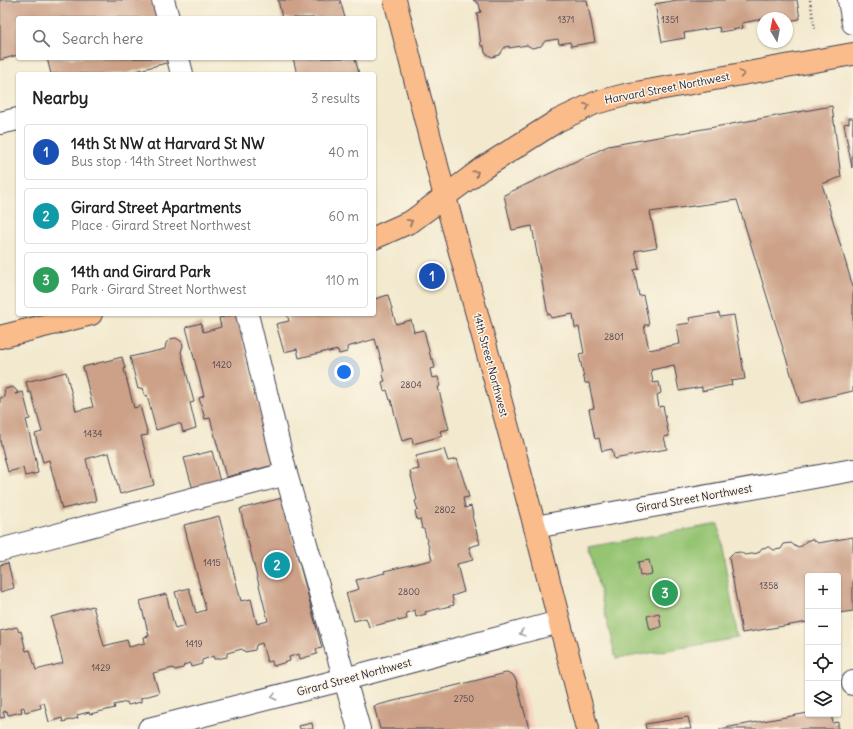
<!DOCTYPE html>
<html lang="en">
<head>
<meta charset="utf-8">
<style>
  :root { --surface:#fff; --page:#f2f2f2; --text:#222; --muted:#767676; --line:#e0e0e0; --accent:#d1495b }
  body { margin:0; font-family:Delius,sans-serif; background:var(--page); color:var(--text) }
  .controls { position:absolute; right:12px; bottom:12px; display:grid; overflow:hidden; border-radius:4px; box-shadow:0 1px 3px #0004 }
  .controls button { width:36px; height:36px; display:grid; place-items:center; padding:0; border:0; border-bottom:1px solid var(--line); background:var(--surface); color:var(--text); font:20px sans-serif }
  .compass { position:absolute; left:757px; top:12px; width:36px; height:36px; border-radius:50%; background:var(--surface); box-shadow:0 1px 3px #0004; rotate:350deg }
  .you { position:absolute; left:344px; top:372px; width:14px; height:14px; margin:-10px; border:3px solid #fff; border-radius:50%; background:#1a73e8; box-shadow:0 0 0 6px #1a73e833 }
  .badge { display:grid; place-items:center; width:26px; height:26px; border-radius:50%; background:var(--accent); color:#fff; font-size:13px; font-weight:700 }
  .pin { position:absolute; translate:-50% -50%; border:2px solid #fff; box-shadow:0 1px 4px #0006 }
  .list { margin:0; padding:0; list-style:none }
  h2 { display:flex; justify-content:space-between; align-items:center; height:52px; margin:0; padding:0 16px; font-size:17px }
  h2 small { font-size:13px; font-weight:400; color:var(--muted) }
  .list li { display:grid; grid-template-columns:26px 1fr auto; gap:12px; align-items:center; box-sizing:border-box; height:56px; margin:0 8px 8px; padding:0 8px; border:1px solid var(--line); border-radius:4px }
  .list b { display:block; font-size:15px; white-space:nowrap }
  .list p { margin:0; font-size:13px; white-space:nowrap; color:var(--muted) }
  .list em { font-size:13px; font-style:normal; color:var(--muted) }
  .icon { flex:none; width:22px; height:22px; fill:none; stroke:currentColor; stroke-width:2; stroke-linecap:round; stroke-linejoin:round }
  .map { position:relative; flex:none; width:853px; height:729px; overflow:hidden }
  .search { position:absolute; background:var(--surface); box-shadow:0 1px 3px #0004; left:16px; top:16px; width:360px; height:44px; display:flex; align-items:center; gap:10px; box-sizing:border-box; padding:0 14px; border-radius:4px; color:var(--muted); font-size:15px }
  .panel { position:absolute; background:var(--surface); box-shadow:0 1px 3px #0004; left:16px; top:72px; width:360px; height:244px; border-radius:4px }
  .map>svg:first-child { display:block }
  .built { fill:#f6d2c3 }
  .green { fill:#95c472; stroke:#5c7356 }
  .building { fill:#cca188 }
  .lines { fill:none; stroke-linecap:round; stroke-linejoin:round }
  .minor-casing { stroke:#414051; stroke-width:24 }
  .major-casing { stroke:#414051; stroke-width:24 }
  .path { stroke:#414051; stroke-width:2.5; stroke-dasharray:1 3; stroke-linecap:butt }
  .minor { stroke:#fff; stroke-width:22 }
  .major { stroke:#f9bc8a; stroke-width:22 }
  .oneway { stroke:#8e6f62 }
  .oneway2 { stroke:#9c9ca7 }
  .labels { text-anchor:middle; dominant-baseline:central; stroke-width:3; stroke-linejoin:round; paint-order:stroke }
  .number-label { font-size:9px; fill:#4c424e }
  .street-label { font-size:11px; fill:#22223b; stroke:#fcf5e5 }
</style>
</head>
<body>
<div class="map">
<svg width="853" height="729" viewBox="0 0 853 729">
  <rect width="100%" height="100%" fill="#fcf5e5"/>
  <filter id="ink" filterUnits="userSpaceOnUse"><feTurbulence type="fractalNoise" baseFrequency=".025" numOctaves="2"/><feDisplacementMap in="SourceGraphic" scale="8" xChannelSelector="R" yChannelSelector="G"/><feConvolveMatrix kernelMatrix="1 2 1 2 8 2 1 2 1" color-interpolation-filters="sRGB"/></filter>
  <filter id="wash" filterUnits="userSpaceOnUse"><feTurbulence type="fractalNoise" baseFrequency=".012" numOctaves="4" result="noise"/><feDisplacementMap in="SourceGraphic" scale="16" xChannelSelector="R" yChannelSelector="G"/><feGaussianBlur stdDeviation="0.9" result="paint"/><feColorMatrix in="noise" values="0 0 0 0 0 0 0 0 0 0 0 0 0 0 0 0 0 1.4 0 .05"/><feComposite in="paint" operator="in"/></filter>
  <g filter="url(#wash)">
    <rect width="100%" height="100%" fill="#f2e9ce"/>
    <polygon class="built" points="517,668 534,729 495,729 482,677"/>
    <polygon class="green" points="718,524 738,638 616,659 589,547"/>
    <g id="blocks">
      <g class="building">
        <polygon points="0,0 154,0 158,18 18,18 18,55 0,60"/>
        <polygon points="278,0 340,0 345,18 282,18"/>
        <polygon points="473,0 587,0 595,42 571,46 570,42 559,44 558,39 545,41 541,46 532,48 527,45 509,48 509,46 505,47 499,55 492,57 485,53 484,46 481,46 477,13 481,12 479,4"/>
        <polygon points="677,0 797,0 800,19 787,21 787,18 777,18 776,17 763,18 763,19 742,23 743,28 720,32 719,27 684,33 685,38 662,42 655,4"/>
        <polygon points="47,58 169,58 170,62 124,74 51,74"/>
        <polygon points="293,58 355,58 359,74 297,74"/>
        <polygon points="832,106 841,177 822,184 853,287 853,391 800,403 737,200 650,212 657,247 635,251 639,269 634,270 639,296 643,295 647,314 649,325 644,325 649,350 680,344 677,325 690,323 689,318 719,313 720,317 734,315 745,379 731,381 732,385 702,391 702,387 679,391 674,365 651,370 653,383 659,382 661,393 657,395 659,407 663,406 669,436 664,437 667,449 614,459 612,449 602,451 599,438 595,439 589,409 594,408 589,383 585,383 579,354 584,353 579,327 575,328 573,314 551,318 550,314 548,315 532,226 512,230 504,195 608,146"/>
        <polygon points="849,118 853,118 852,168 844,124 849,123"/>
        <polygon points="388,295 396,324 411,320 414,332 424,330 431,359 433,359 435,368 430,369 432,378 438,377 440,386 438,387 449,429 440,431 442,436 413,444 412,438 402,441 391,400 390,400 387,390 384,391 382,382 385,381 382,372 384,371 375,339 347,347 347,352 339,354 338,350 328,352 328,351 299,358 297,349 284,352 276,324 289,321 287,314 374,314 374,296 375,299"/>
        <polygon points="236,314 274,465 226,477 210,418 205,419 199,398 204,396 186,327 201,323 203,332 221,327 219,318"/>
        <polygon points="176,338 182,342 183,346 181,352 194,402 190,403 196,428 183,432 181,424 176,424 156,430 147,395 145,396 143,388 138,389 130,357 165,349 166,343 170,339"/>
        <polygon points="122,357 125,368 124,369 134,408 140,406 148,435 141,436 154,485 120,494 109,453 107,453 86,459 96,501 62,509 49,460 43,462 35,434 42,432 31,392 29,393 26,382 66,372 76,411 93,407 83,367"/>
        <polygon points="13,387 18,392 15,394 23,392 30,419 26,420 37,465 36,465 38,473 25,476 23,468 8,472 0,441 0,398 5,397 4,395 5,389"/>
        <polygon points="444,449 448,461 457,459 469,497 463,498 465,508 471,506 473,515 472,516 480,544 469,547 473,560 457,564 464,592 452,596 454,605 425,612 426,614 416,617 415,610 406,613 407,619 398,621 398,620 369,627 366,618 354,621 346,593 359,589 356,580 385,573 384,571 432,560 424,529 422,529 420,519 417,520 415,511 418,510 415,501 417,500 410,471 419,469 416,456"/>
        <polygon points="212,451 221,486 194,493 184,458"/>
        <polygon points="282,498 322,648 316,649 317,654 300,659 299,654 289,657 290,661 273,666 272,661 267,662 262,643 256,645 255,650 245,652 242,649 227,653 227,657 216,659 214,659 213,656 208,658 202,660 202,664 191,667 190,663 184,665 183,668 175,670 173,668 153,673 159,693 141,698 141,702 128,705 127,702 114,705 115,708 90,714 89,712 77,715 78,718 63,722 62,718 49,722 44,702 40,704 41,708 25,712 24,707 21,708 22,712 8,715 7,711 3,712 5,717 0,718 0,631 17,627 19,632 21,631 26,651 30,650 36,670 63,663 51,617 93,606 104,646 127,640 129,647 145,643 144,637 149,636 140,601 166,594 175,629 185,626 175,592 189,588 196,613 206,610 184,525 219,516 241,601 251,599 257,624 268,621 240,509"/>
        <polygon points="853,537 853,611 838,613 838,576 808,576 808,622 742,633 729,557 733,553 740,552 745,555 758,553 762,548 769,547 774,550 781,549 784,544 791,543 796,547 802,546 806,541 812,539 818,543"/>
        <polygon points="649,560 652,574 640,576 638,562"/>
        <polygon points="8,563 14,588 0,592 0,565"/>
        <polygon points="659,613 661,627 650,630 647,616"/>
        <polygon points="506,673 512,674 516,680 529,729 380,729 374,706"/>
        <polygon points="808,713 808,714 831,714 833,723 838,722 838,729 719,729"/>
        <polygon points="688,717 691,729 646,729 645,724"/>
        <polygon points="312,723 313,729 300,729 299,726"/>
      </g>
    </g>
  </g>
  <g filter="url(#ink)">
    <use href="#blocks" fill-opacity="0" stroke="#414051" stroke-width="1"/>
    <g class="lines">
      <g class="minor-casing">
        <g id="minor">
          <polyline points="163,0 168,18"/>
          <polyline points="849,0 853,23"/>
          <polyline points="178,58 182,74"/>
          <polyline points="0,123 18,119"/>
          <polyline points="247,314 286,474 359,729"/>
          <polyline points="535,527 853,470"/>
          <polyline points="0,550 286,474"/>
          <polyline points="853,682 853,684"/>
          <polyline points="149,729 345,679 559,622"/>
        </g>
      </g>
      <g class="major-casing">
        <g id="major">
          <polyline points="395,0 445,197 535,527 587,729"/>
          <polyline points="374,238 412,221 483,168 557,121 595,103 625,95 853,54"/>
          <polyline points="0,337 91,314"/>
        </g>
      </g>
      <polyline class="path" points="810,0 815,29"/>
      <use href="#minor" class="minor"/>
      <use href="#major" class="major"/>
    </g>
    <defs><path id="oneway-chevron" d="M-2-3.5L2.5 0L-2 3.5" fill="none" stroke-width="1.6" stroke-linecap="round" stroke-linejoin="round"/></defs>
    <g class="oneway">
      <use href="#oneway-chevron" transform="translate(742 74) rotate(-10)"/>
      <use href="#oneway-chevron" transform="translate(587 106) rotate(-25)"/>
      <use href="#oneway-chevron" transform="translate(476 173) rotate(-37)"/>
      <use href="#oneway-chevron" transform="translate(410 222) rotate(-27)"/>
    </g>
    <g class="oneway2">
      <use href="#oneway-chevron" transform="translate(522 633) rotate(165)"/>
      <use href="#oneway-chevron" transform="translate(274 697) rotate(166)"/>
    </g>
  </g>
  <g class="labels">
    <g class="number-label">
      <text x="566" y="19">1371</text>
      <text x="670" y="19">1351</text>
      <text x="614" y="336">2801</text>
      <text x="222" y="364">1420</text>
      <text x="411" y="384">2804</text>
      <text x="93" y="433">1434</text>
      <text x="445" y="509">2802</text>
      <text x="212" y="562">1415</text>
      <text x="769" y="585">1358</text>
      <text x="409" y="591">2800</text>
      <text x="194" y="643">1419</text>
      <text x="101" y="667">1429</text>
      <text x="464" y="698">2750</text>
    </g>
    <g class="street-label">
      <text transform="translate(667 88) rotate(-11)">Harvard Street Northwest</text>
      <text transform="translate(491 365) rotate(75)">14th Street Northwest</text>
      <text transform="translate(694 498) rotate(-10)">Girard Street Northwest</text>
      <text transform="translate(354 677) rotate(-15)">Girard Street Northwest</text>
    </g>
  </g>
</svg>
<div class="controls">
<button>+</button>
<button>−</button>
<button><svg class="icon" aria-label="locate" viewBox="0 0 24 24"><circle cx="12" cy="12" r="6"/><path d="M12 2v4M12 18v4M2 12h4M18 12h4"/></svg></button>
<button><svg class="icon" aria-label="layers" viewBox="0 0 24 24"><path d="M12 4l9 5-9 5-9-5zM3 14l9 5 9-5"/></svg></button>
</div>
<svg class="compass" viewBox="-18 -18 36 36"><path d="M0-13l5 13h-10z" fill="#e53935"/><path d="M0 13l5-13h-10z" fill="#767676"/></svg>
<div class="you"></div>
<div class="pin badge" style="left:432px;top:276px;background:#1a4fb4">1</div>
<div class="pin badge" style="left:277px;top:565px;background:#0f9aa8">2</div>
<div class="pin badge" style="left:665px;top:593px;background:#2e9e5b">3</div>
<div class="search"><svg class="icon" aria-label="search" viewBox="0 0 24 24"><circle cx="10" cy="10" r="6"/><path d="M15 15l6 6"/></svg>Search here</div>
<section class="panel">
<h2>Nearby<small>3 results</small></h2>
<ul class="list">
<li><span class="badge" style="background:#1a4fb4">1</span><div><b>14th St NW at Harvard St NW</b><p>Bus stop · 14th Street Northwest</p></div><em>40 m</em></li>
<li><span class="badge" style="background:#0f9aa8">2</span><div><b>Girard Street Apartments</b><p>Place · Girard Street Northwest</p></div><em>60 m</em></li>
<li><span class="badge" style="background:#2e9e5b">3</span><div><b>14th and Girard Park</b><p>Park · Girard Street Northwest</p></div><em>110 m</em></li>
</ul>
</section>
</div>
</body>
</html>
